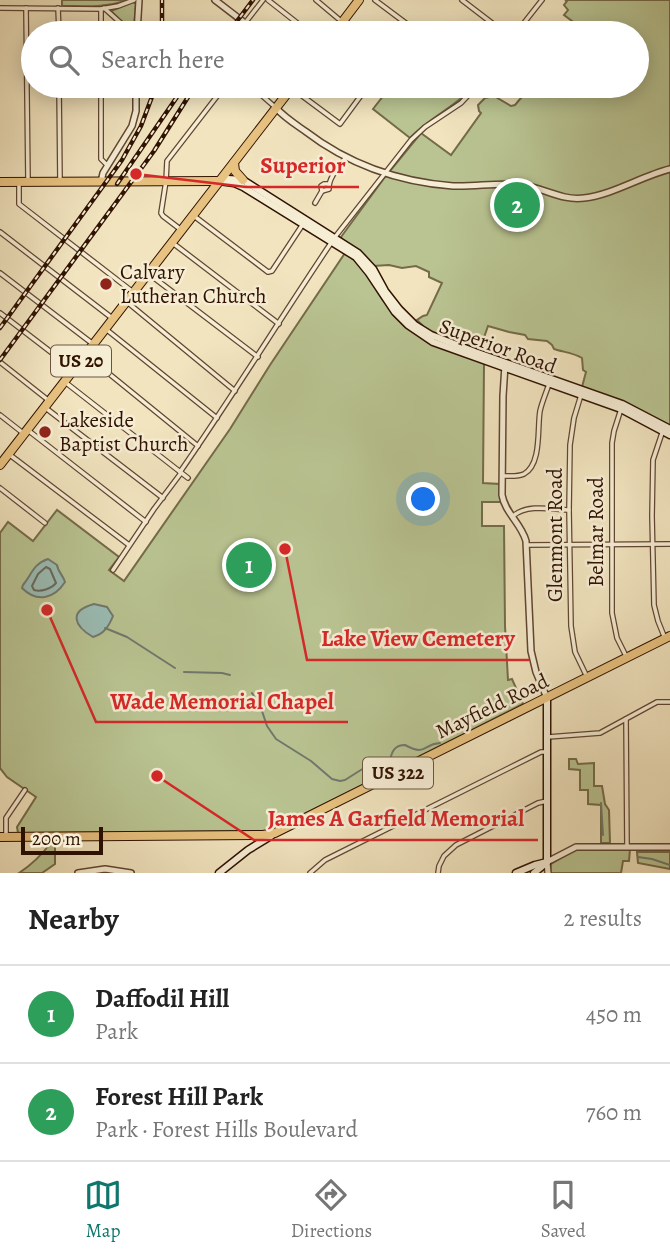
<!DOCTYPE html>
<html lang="en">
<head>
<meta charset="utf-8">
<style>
  :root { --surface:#fff; --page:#f2f2f2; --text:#222; --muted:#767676; --line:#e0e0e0; --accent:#0f766e }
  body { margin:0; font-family:Alegreya,serif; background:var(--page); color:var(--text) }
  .scale { position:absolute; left:21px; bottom:18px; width:82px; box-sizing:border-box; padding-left:7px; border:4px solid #301200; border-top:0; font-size:19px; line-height:24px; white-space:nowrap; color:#301200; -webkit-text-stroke:5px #f6edd5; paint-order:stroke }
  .you { position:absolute; left:424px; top:500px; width:24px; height:24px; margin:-18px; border:5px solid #fff; border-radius:50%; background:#1a73e8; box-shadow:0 0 0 10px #1a73e833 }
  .badge { display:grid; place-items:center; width:46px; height:46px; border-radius:50%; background:var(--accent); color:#fff; font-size:23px; font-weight:700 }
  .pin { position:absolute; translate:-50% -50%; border:4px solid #fff; box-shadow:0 2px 7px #0006 }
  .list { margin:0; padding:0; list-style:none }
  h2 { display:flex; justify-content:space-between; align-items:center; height:91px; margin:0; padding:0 28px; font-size:30px }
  h2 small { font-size:23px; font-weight:400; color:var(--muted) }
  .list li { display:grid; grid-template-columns:46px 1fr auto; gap:21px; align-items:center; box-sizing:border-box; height:98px; padding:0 28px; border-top:2px solid var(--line) }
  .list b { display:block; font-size:26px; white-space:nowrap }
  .list p { margin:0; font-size:23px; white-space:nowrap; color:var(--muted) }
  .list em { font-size:23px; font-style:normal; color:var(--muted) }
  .icon { flex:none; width:38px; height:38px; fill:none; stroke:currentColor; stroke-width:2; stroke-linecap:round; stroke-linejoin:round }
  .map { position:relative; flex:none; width:670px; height:873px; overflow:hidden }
  .search { position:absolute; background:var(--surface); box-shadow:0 4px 18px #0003; left:21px; right:21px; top:21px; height:77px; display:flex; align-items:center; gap:18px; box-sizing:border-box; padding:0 24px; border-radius:38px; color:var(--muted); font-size:26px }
  .sheet { height:287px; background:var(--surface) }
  nav { display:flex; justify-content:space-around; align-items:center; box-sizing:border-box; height:98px; border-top:2px solid var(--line); background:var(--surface); font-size:19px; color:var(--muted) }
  nav a { display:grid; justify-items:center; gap:4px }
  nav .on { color:var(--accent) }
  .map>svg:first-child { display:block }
  .green { fill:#b9c492; stroke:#746b49; stroke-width:2 }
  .water { fill:#9bbeb7; stroke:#70796e; stroke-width:2 }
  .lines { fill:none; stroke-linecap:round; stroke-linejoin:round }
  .shore { stroke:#66685c; stroke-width:2 }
  .stream { stroke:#70796e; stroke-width:2 }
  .minor-casing { stroke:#604630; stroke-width:6 }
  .tertiary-casing { stroke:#604630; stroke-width:8 }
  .secondary-casing { stroke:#301200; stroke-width:9 }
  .primary-casing { stroke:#301200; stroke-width:10 }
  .minor { stroke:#f6edd5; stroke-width:3.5 }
  .tertiary { stroke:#f6edd5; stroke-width:5 }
  .secondary { stroke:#f6edd5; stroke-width:6 }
  .primary { stroke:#e8c280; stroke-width:8 }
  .rail-casing { stroke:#301200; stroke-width:4.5 }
  .rail { stroke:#f6edd5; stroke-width:2; stroke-dasharray:5; stroke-linecap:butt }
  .poi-dot { fill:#8f2418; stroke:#f6edd5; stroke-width:2.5 }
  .labels { text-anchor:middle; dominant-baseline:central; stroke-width:5; stroke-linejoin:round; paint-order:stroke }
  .shield { fill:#f6edd5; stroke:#6b5440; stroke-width:2 }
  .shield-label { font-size:19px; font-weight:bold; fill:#301200 }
  .poi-label { font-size:21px; fill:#301200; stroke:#f6edd5; text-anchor:start }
  .street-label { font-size:21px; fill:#301200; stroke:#f6edd5 }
  .leader { fill:none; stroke:#d62828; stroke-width:2.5 }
  .callout-dot { fill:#d62828; stroke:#f6edd5; stroke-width:2.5 }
  .callout-label { font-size:23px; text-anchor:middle; font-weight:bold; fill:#d62828; stroke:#f6edd5; stroke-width:5; stroke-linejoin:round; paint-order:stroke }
</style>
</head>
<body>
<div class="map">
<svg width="670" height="873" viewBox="0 0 670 873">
  <rect width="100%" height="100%" fill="#f1e4bf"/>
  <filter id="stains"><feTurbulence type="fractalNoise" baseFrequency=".00286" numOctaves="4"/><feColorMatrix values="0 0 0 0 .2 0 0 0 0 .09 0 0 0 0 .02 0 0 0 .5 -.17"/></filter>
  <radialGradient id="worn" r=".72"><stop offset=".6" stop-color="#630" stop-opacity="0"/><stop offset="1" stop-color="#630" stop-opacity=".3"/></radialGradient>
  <g class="green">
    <path d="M62 0H128C106 8 84 6 62 6Z"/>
    <path d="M565 0H670V426L622 402 582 387 586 372 583 370 582 358C574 353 563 352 554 349L552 345 547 341 528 339 525 335 509 332 488 326 480 349 477 348 475 350 441 338 423 328V326L417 320 423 316 427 315 442 283 429 277V272L416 266 402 268 389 265 373 266 359 251 342 239 341 237 385 177 421 133 451 155 481 113 479 111 478 105 485 98 494 96 511 106 515 105 531 86H637V33H565L572 21 564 15 568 10 564 5 567 1Z"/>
    <polygon points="133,2 136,4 134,26 128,28 111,11"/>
    <path d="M391 86H475C455 107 429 118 410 138L373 109Z"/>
    <polygon points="345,253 362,266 382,299 394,314 484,363 483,483 500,484 501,502 482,502 482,526 504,526 505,626 508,680 512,679 523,704 281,826 266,831 18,833 17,827 36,797 7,777 0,768 0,533 8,522 33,541 57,510 119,557 109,570 124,581 230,429 270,365"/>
    <polygon points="569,759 576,759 578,764 594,763 594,786 602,786 605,804 609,810 610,843 601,843 601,805 588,804 588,790 580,790 580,770 569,769"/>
    <path d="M48 840H55V864L42 873H19C31 865 40 857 49 845Z"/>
    <polygon points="630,849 629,861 623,861 621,873 550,873 551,864 574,850"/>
    <polygon points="637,852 670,852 670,869 638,863"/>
  </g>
  <g class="water">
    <path d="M48 559 57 565C58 572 63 575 65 582 54 599 37 603 22 588L23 585C32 574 33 564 48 559Z"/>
    <path d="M94 604 107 607 113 616C109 626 104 634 93 637 74 626 68 611 94 604Z"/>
  </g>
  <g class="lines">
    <path class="shore" d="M46 567 50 569 56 583C51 589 41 592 34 590L32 586 38 574Z"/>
    <g class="stream">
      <polyline points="105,628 127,637 175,668"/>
      <polyline points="184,672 222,673 230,675"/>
      <path d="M252 693 262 711 267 726 276 739 311 761 332 779 340 781 345 780 364 768 387 762 390 760C392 751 395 745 405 745 427 757 422 744 440 743"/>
      <polyline points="601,803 603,835"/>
      <polyline points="638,857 652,859 670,865"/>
    </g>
    <g class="minor-casing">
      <g id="minor">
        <polyline points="268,0 310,33"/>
        <polyline points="316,0 341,21"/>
        <polyline points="375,0 419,33"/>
        <polyline points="462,0 505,33"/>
        <polyline points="0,8 101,9 118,6 134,0"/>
        <polyline points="26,8 28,181"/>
        <polyline points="58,8 59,33"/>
        <polyline points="104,8 132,33"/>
        <polyline points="101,9 101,33"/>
        <polyline points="245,23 263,0"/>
        <polyline points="516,33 542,0"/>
        <polyline points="59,86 60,182"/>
        <polyline points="101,86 101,159 107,165"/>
        <polyline points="251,86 275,107"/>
        <polyline points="351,86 362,94"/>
        <polyline points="293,89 340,124 368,86"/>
        <polyline points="19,184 19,204 133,292"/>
        <path d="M328 184H324L321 186 322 191 329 189C328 178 339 167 346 157"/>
        <polyline points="315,203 322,191"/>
        <polyline points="194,216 268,272 272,271 303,224"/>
        <polyline points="180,229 163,216 161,213 166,181 167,161 225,86"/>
        <polyline points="0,232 112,318"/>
        <polyline points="335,237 411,140 425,127 461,103 477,86"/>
        <polyline points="174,244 279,324"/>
        <polyline points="0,273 93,344"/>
        <polyline points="149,274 258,357"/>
        <polyline points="127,302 235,391"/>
        <polyline points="0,313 73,369"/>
        <polyline points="107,330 217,418"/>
        <polyline points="86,355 198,446"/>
        <polyline points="0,362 48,400"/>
        <polyline points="65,382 188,478"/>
        <polyline points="581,395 574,418 570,445 569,510 571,626 575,652 587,677"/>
        <polyline points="47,409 163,498"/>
        <polyline points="621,409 614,431 612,443 612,613 617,638 626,656"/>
        <polyline points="0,415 23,433"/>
        <polyline points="663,430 653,460 652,516 654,605 658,621 664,636"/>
        <polyline points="29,431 146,522"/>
        <polyline points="10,455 129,545"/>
        <path d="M180 472C232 397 280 319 331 243"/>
        <path d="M503 476C510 476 518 477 524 474 542 464 537 428 540 411 542 402 546 393 549 384"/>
        <polyline points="0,488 45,523"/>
        <path d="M513 516C527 504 551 509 569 510"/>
        <polyline points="527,545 670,544"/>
        <polyline points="113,570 154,509 181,473"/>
        <polyline points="626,719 627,846"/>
        <polyline points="548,737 600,733 657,702 670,702"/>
        <polyline points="6,835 6,818 25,790"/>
        <polyline points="310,873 325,860 541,752 547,752"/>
        <polyline points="438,873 439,866 444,856 456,845 538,803 547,801"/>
      </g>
    </g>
    <g class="tertiary-casing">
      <g id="tertiary">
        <polyline points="215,0 258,33"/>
        <polyline points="137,33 139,0"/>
        <path d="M276 108C284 117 295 124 305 131 348 164 399 182 453 186 476 187 499 182 522 185 544 188 562 201 584 198 612 195 642 176 670 169"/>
        <polyline points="101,182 103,173 132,126 136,111 136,86"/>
        <path d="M505 365 503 396 502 495C505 513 521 523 526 541L531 651 536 672 547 698"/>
        <polyline points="78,873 105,869 131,873"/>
        <polyline points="548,873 547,862 576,847 670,847"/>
      </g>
    </g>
    <g class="secondary-casing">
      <g id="secondary">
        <polyline points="228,179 243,180 358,253 373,269 385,291 399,309 415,325 431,335 475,352 622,404 670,429"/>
        <polyline points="219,181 234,183 243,187 356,257 369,273 395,312 408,325 433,342 621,409 670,435"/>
        <polyline points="547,698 547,862"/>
        <polyline points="219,873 248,850 271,836"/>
        <polyline points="516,873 535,865 547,862"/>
        <polyline points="534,873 546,863"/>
      </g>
    </g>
    <g class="primary-casing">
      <g id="primary">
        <polyline points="334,33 359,0"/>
        <polyline points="234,163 235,171 243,180"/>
        <polyline points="0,182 219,181"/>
        <polyline points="0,465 293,86"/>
        <polyline points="0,837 263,835 275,833 670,636"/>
      </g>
    </g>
    <use href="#minor" class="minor"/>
    <use href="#tertiary" class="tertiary"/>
    <use href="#secondary" class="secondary"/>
    <use href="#primary" class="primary"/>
    <g class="rail-casing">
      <g id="rail">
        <polyline points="162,33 162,0"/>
        <polyline points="228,33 253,0"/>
        <polyline points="117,184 177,97"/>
        <polyline points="0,328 122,160 141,126 156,86"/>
        <polyline points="0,360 154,151 195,86"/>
      </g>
    </g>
    <use href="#rail" class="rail"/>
  </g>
  <g class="poi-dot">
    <circle cx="106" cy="284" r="7"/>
    <circle cx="45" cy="432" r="7"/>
  </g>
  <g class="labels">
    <g class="shield">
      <rect x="51" y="345.5" width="60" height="31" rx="5"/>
      <rect x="363" y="757.5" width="70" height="31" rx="5"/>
    </g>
    <g class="shield-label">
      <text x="81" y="361">US 20</text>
      <text x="398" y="773">US 322</text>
    </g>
    <g class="poi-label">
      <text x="120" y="272">Calvary<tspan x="120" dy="24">Lutheran Church</tspan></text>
      <text x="59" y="420">Lakeside<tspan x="59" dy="24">Baptist Church</tspan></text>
    </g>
    <g class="street-label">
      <text transform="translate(498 346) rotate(20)">Superior Road</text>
      <text transform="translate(596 532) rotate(-90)">Belmar Road</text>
      <text transform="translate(555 535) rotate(-90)">Glenmont Road</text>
      <text transform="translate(492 706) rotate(-26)">Mayfield Road</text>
    </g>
  </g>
  <path class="leader" d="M136 174L246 187H359M285 549L307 660H529M47 610L96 722H348M157 776L254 840H538"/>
  <g class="callout-dot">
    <circle cx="136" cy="174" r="7"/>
    <circle cx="285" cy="549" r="7"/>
    <circle cx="47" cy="610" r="7"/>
    <circle cx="157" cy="776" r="7"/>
  </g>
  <g class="callout-label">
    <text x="303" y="173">Superior</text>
    <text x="418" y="646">Lake View Cemetery</text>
    <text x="222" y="709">Wade Memorial Chapel</text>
    <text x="396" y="826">James A Garfield Memorial</text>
  </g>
  <rect width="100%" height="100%" filter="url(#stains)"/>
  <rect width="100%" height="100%" fill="url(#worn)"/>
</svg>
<div class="scale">200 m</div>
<div class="you"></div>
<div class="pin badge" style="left:249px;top:565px;background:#2e9e5b">1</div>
<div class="pin badge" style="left:517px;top:205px;background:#2e9e5b">2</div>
<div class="search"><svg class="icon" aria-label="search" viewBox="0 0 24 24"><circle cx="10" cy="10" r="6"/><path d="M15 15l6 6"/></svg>Search here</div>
</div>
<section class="sheet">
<h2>Nearby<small>2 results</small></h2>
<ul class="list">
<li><span class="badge" style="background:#2e9e5b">1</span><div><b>Daffodil Hill</b><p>Park</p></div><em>450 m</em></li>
<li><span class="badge" style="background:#2e9e5b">2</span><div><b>Forest Hill Park</b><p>Park · Forest Hills Boulevard</p></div><em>760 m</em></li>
</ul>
</section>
<nav>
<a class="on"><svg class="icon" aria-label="map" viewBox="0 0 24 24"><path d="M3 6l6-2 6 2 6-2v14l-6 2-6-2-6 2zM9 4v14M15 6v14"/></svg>Map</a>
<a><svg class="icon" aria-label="directions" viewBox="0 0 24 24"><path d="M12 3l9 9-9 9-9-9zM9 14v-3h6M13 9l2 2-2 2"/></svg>Directions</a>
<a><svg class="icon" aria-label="saved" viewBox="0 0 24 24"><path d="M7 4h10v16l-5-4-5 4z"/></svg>Saved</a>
</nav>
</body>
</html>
